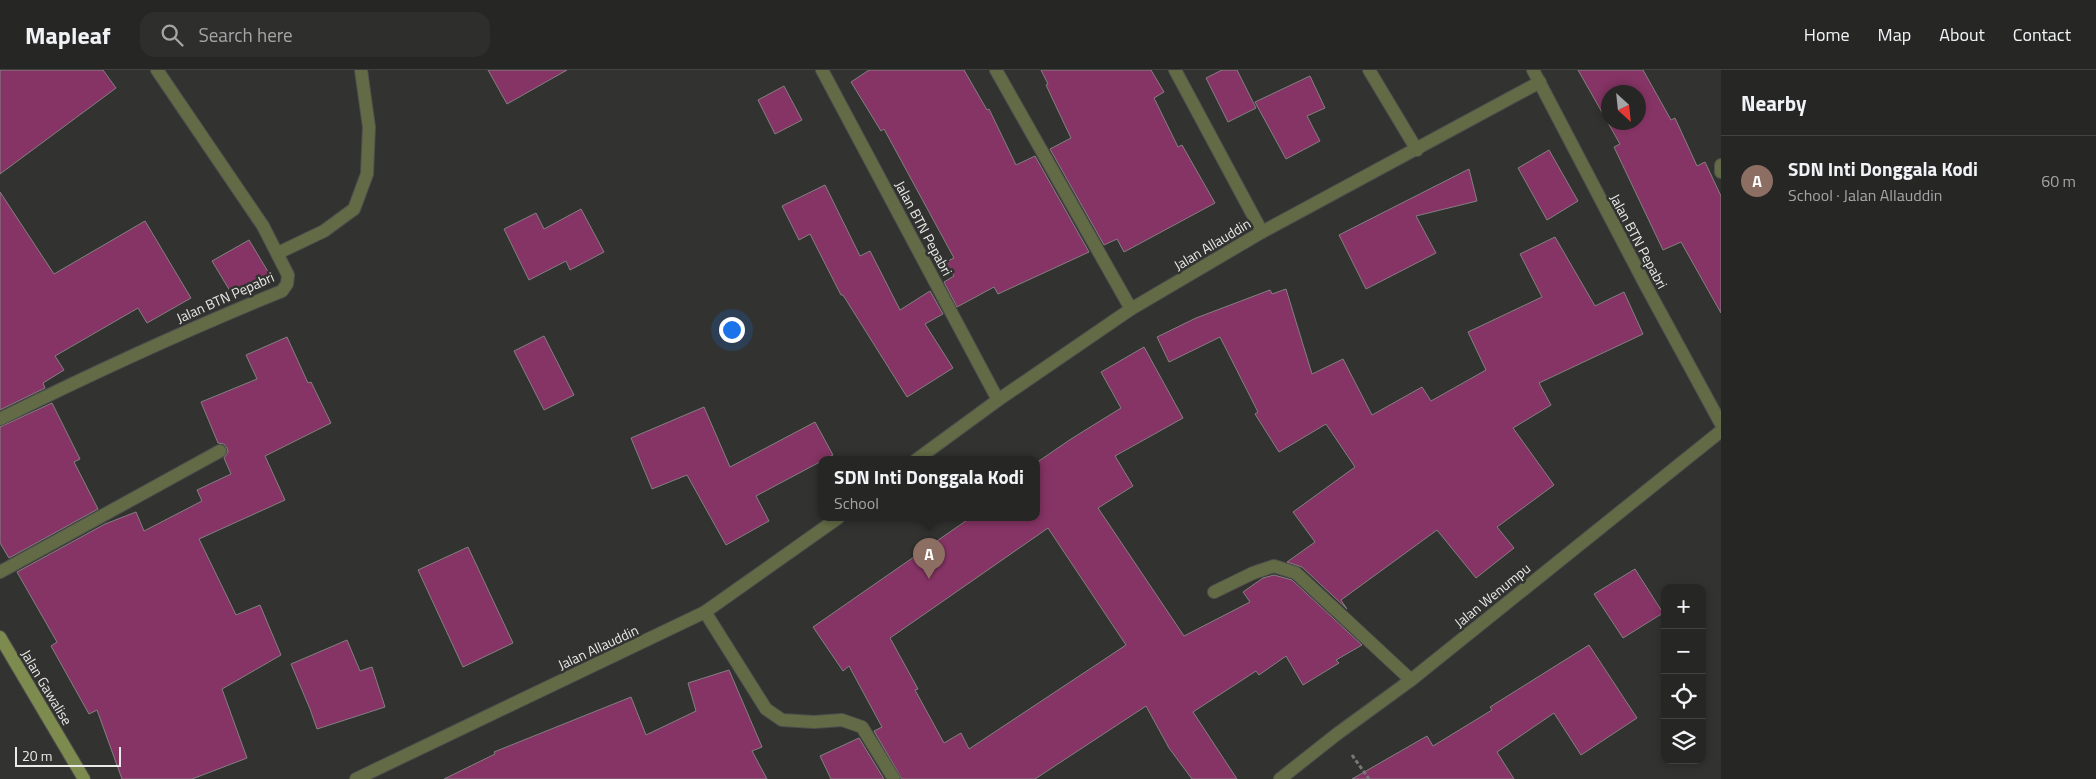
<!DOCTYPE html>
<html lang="en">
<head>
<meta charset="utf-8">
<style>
  :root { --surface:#262624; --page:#2e2e2c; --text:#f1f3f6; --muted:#a4a5a6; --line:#424341; --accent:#95b2f1 }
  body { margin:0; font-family:"Titillium Web",sans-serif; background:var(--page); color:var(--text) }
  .controls { position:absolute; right:15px; bottom:15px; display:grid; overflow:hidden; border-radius:10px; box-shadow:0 2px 8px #0003 }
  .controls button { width:45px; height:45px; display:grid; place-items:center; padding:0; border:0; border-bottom:1px solid var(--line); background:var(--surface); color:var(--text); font:25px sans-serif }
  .compass { position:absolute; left:1601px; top:15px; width:45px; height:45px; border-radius:50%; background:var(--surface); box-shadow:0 2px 8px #0003; rotate:153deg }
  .scale { position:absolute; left:15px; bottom:12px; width:106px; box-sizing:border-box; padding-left:5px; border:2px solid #eaeae9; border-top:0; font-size:14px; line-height:18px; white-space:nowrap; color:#eaeae9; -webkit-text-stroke:4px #323330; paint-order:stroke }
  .you { position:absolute; left:731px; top:259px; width:18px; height:18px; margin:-12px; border:4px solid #fff; border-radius:50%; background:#1a73e8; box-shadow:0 0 0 8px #1a73e833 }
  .badge { display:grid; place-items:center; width:32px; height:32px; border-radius:50%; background:var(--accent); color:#fff; font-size:16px; font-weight:700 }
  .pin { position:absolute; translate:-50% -41px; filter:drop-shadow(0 1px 2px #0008) }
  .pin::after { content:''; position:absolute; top:26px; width:18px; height:15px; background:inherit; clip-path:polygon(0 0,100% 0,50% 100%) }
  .popup { position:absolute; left:818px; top:386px; width:222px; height:65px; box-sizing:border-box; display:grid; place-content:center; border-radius:10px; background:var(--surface); filter:drop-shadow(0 1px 4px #0005); font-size:16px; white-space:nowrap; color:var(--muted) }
  .popup b { font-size:19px; color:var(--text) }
  .popup::after { content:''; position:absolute; left:50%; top:100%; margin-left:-10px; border:10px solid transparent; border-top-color:var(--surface) }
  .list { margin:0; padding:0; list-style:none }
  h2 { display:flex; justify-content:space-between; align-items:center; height:65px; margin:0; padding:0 20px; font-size:21px }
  h2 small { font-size:16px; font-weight:400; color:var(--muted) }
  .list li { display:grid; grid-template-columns:32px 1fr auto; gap:15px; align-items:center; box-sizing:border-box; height:90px; padding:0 20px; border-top:1px solid var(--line) }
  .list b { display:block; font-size:19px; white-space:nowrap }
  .list p { margin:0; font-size:16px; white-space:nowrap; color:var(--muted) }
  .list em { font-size:16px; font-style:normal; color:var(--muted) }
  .icon { flex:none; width:28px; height:28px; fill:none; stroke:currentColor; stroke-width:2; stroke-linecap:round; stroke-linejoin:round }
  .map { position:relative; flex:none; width:1721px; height:709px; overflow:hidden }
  header { display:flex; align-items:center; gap:30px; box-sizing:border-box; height:70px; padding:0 25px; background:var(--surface); border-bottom:1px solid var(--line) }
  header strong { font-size:24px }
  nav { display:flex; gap:28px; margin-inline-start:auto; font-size:18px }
  .search { width:350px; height:45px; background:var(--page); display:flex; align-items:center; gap:12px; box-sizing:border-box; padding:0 18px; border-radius:15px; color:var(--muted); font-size:19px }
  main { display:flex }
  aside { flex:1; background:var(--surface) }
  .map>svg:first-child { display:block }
  .building { fill:#863465; stroke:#838081; fill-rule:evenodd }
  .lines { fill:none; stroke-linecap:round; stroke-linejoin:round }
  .street-casing { stroke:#4f504e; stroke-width:14 }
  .secondary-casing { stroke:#4f504e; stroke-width:14 }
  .path { stroke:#787876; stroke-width:3; stroke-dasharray:4 2.5; stroke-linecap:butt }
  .street { stroke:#636b46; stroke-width:12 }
  .secondary { stroke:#7d8b4e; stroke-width:12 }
  .labels { text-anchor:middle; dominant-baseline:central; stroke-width:5; stroke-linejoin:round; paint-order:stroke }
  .street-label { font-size:14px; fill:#eaeae9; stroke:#323330 }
</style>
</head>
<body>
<header>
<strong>Mapleaf</strong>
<div class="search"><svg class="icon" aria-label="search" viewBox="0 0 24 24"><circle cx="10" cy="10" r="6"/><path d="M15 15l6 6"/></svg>Search here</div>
<nav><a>Home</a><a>Map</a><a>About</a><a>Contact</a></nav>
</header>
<main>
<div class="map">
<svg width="1721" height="709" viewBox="0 0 1721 709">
  <rect width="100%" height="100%" fill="#323330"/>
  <g class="building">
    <polygon points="0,0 103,0 116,18 0,104"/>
    <polygon points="488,0 567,0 507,34"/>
    <polygon points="869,0 964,0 987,40 989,39 1016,95 1035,86 1089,182 998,224 994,217 957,237 944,212 954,206 946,192 954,188 884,59 881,61 851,12"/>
    <polygon points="1041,0 1151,0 1164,22 1154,28 1178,77 1182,75 1215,133 1124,182 1117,169 1104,175 1050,79 1071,68 1046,15 1048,14"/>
    <polygon points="1222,0 1237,0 1256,38 1228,52 1206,8"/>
    <path d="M1578 0H1643L1671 50 1675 48 1697 96 1705 92 1721 126V243L1681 172 1663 180 1614 77 1620 74ZM1608 22H1638V52H1608Z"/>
    <polygon points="1310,6 1325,38 1307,46 1320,71 1286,89 1255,32"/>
    <polygon points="784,16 802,50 775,64 758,30"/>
    <polygon points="1549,80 1578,131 1547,150 1518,98"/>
    <polygon points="1469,99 1477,131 1416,146 1436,183 1366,219 1339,165"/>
    <polygon points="825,115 860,186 870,181 900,240 930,221 943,244 925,254 953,298 907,327 843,225 841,225 810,164 799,170 782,136"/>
    <polygon points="0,122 54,204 145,151 191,228 147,253 138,238 55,286 64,300 43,313 45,318 0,340"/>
    <polygon points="581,139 604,182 570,200 566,191 529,210 504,159 536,143 544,159"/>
    <polygon points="1555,167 1595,236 1624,222 1643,264 1539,313 1551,335 1513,358 1554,415 1497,457 1514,478 1476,508 1437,460 1341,530 1347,539 1302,497 1287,492 1315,472 1293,442 1355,397 1326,354 1279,382 1255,344 1258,342 1220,267 1169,292 1157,267 1196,248 1270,220 1272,224 1286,219 1312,304 1343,289 1372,345 1422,317 1431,331 1486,300 1468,262 1542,227 1520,184"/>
    <polygon points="249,170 270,205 233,226 212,191"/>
    <polygon points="544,266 574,325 544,340 514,281"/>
    <polygon points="287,267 308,313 311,312 331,353 265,386 285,430 199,469 236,545 260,535 281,585 222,619 247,688 192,709 122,709 97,640 89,644 51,576 57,572 17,502 105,454 136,442 144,461 202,431 197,420 231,404 224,388 228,382 227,378 224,374 218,373 201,332 257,309 246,285"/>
    <path d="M1144 277 1183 348 1115 386 1133 416 1098 438 1184 566 1250 532 1243 522 1263 508 1274 505 1292 510 1362 575 1336 590 1339 593 1303 615 1286 586 1259 605 1256 601 1193 642 1237 709H1192L1169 678 1146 636 1035 709H902L874 661 882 657 849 596 843 601 813 557 970 448H1036V393L1071 369 1121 338 1101 302ZM1048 458 1126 575 969 679 961 663 944 673 915 620 918 619 890 568Z"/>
    <polygon points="52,333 80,389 74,392 98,439 9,488 0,473 0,357"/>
    <polygon points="704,337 730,397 815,352 833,385 756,426 769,451 726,475 687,405 652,419 631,368"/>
    <polygon points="468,477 513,573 463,597 418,500"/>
    <polygon points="1635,499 1663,543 1623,568 1594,524"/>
    <polygon points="347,570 360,601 372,597 385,637 317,659 310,639 291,594"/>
    <polygon points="1589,575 1637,648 1581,685 1554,643 1497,682 1514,709 1352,709 1427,666 1433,676 1492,640 1490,637"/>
    <polygon points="729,600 762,677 752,681 767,709 444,709 495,684 494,682 631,627 646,665 696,641 688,613"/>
    <polygon points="859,668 884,709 831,709 820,686"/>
  </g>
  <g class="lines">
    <g class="street-casing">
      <g id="street">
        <polyline points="822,0 998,330"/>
        <polyline points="996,0 1131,239"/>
        <polyline points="1175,0 1262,162"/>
        <polyline points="1369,0 1417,80"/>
        <polyline points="1533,0 1646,216 1721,354"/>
        <polyline points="1721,95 1721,102"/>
        <polyline points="278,183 324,161 354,139 367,104 369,57 361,0"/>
        <path d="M0 349C93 303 186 260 282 221L287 214 288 205 263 156 157 0"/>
        <polyline points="916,390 998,330 1131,239 1262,162 1540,12"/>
        <polyline points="0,502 220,381"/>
        <polyline points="1214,522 1253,503 1274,496 1296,503 1411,610"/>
        <polyline points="705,542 766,639 782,650 814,652 842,650 862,657 894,709"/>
        <polyline points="356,709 705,542 838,448"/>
        <polyline points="1280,709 1337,664 1411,610 1721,361"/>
      </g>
    </g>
    <g class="secondary-casing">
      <polyline id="secondary" points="0,567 84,709"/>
    </g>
    <polyline class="path" points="1352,685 1369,709"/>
    <use href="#street" class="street"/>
    <use href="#secondary" class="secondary"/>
  </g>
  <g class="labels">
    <g class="street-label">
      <text transform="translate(924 158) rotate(62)">Jalan BTN Pepabri</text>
      <text transform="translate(1639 171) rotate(62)">Jalan BTN Pepabri</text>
      <text transform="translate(1212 174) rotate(-31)">Jalan Allauddin</text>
      <text transform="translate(225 227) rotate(-24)">Jalan BTN Pepabri</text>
      <text transform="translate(1492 525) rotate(-39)">Jalan Wenumpu</text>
      <text transform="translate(598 577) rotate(-25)">Jalan Allauddin</text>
      <text transform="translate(47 617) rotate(59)">Jalan Gawalise</text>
    </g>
  </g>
</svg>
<div class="controls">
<button>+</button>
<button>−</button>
<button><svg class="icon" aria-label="locate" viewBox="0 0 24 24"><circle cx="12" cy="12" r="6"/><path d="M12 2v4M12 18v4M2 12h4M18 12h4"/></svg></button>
<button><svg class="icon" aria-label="layers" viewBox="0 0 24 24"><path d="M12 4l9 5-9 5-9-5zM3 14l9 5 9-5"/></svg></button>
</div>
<svg class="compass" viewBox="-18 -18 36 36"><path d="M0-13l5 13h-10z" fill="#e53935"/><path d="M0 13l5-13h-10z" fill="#a4a5a6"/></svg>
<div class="scale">20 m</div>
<div class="you"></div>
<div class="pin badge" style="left:929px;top:509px;background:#8d6e63">A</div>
<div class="popup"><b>SDN Inti Donggala Kodi</b>School</div>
</div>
<aside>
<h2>Nearby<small></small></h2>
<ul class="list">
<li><span class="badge" style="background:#8d6e63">A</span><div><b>SDN Inti Donggala Kodi</b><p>School · Jalan Allauddin</p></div><em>60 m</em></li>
</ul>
</aside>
</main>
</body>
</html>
